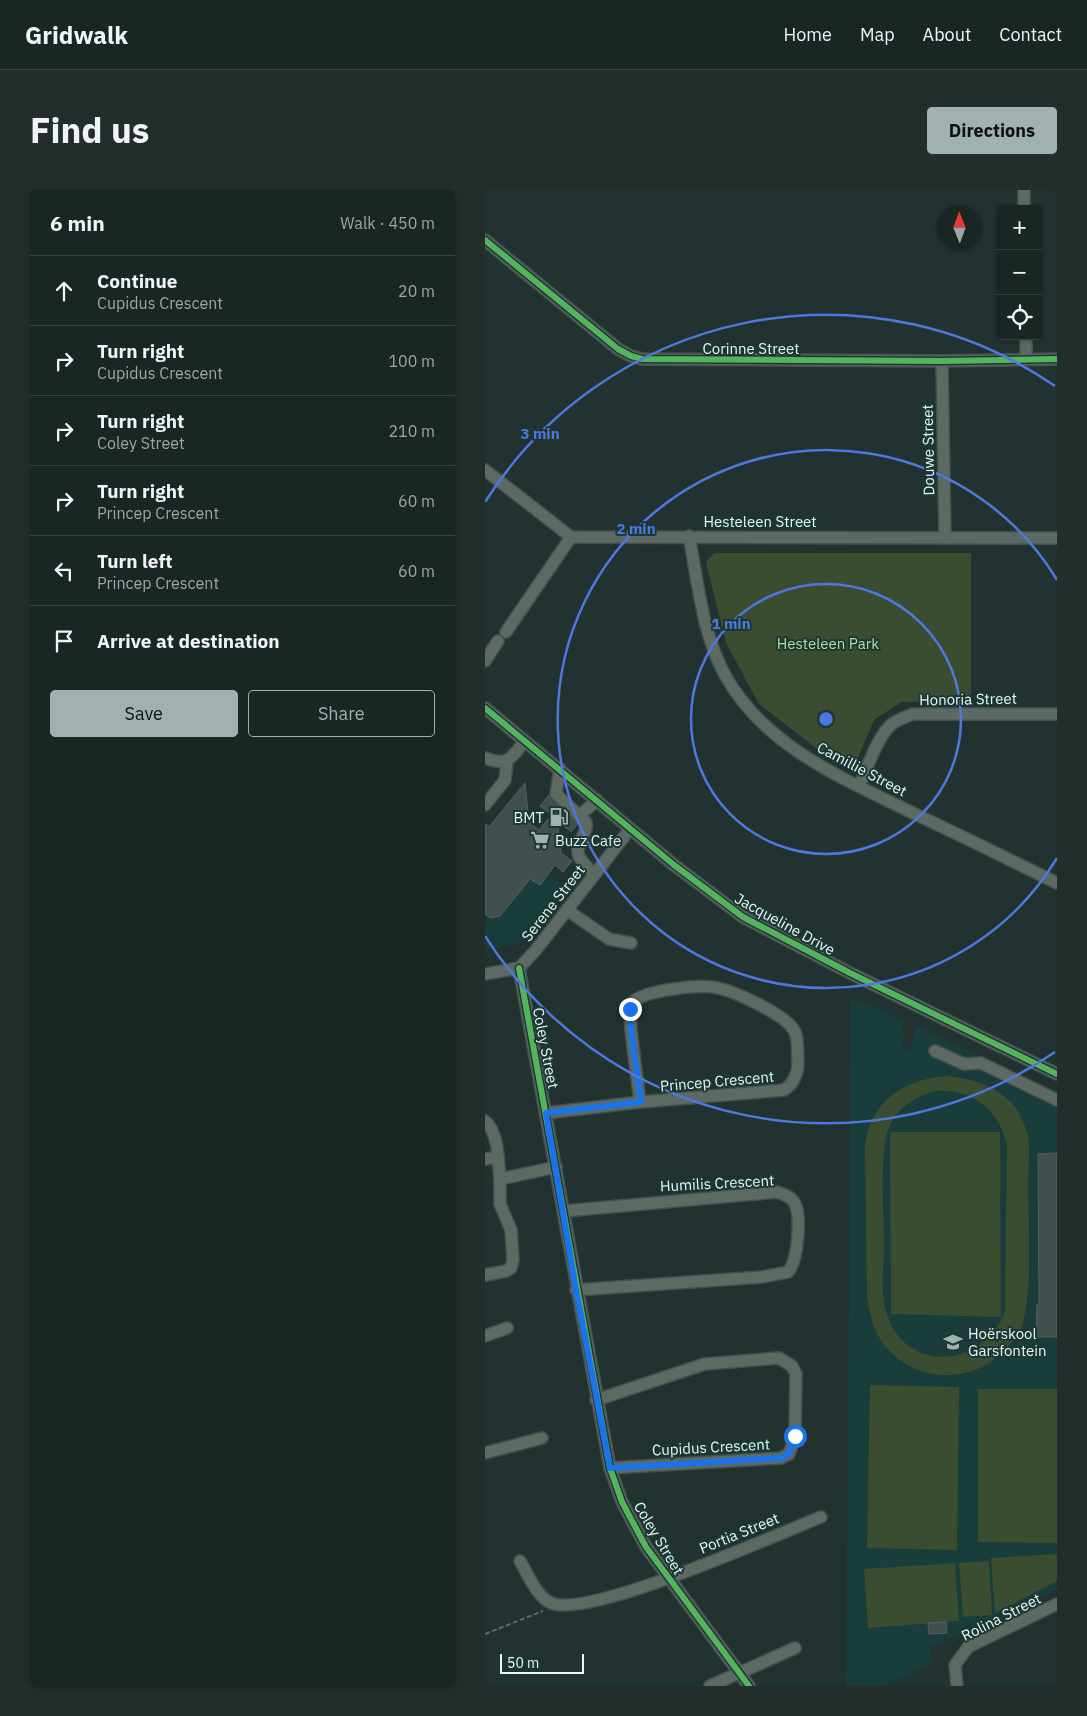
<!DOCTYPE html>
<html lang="en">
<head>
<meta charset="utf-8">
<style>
  :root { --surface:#1a2624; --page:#232e2c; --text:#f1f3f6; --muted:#9fa5a6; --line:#384341; --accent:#a1b1af }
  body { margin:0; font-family:"IBM Plex Sans",sans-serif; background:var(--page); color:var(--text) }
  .controls { position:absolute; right:15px; top:15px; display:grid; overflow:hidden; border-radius:5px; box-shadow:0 1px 4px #0004 }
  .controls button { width:45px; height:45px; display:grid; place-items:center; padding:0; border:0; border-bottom:1px solid var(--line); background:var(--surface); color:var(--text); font:25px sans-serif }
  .compass { position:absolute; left:452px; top:15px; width:45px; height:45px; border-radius:50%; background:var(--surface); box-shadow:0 1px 4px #0004; rotate:359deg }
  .scale { position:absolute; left:15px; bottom:12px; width:84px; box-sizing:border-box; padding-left:5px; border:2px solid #e5f6f3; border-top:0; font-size:14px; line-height:18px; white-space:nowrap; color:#e5f6f3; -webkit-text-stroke:4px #1c3835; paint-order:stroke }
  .stop { position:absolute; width:15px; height:15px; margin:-11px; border:4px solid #1a73e8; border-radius:50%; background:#fff }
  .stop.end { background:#1a73e8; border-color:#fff; box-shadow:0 1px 5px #0008 }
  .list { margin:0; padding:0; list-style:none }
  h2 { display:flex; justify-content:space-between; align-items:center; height:65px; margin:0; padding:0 20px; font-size:21px }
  h2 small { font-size:16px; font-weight:400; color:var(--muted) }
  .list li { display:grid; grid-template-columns:32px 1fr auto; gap:15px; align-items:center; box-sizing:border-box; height:70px; padding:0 20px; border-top:1px solid var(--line) }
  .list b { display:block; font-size:19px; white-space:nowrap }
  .list p { margin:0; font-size:16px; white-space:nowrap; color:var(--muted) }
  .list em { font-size:16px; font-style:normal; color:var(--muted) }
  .actions { display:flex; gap:10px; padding:15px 20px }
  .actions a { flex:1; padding:11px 0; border:1px solid var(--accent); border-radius:5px; text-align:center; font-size:18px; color:var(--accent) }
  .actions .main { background:var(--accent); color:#111 }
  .icon { flex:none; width:28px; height:28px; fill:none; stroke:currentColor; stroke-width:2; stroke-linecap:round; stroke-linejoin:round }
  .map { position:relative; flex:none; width:572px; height:1496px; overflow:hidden; border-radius:5px }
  header { display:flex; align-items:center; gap:30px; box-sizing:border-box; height:70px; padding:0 25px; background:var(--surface); border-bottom:1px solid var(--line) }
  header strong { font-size:24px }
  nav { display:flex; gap:28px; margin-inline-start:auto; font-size:18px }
  .intro { display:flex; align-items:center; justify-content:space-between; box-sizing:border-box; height:120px; padding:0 30px }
  h1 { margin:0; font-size:35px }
  .button { padding:12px 22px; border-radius:5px; background:var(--accent); color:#111; font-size:18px; font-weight:700 }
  main { display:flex; gap:30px; padding:0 30px }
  aside { flex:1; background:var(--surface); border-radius:5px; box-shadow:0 1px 4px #0004 }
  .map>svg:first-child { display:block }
  .built { fill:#193d3a }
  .green { fill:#3a4d31; fill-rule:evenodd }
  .building { fill:#414f4e; stroke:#536060 }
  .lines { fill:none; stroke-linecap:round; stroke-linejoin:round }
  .minor-casing { stroke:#43504e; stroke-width:14 }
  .path { stroke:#5e6b67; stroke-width:2; stroke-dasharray:5 2.5; stroke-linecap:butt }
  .minor { stroke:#5c6a63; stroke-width:11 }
  .cycleway-casing { stroke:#1c3835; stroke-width:9 }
  .cycleway { stroke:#56b35d; stroke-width:6 }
  .route { stroke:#1a73e8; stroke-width:6 }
  .ring { fill:none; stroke:#4f78df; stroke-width:2.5 }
  .labels { text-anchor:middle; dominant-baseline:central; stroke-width:4; stroke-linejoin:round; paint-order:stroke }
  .street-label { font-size:15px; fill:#e5f6f3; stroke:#1c3835 }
  .park-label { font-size:15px; fill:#b6df9c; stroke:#1c3835 }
  .poi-label { font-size:15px; fill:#e5f6f3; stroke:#1c3835; text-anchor:start }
  .centre { fill:#4f78df; stroke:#1c3835; stroke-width:2.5 }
  .ring-label { font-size:15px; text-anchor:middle; font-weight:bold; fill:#4f78df; stroke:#1c3835; stroke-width:4; stroke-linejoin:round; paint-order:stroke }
</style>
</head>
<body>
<header>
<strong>Gridwalk</strong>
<nav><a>Home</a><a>Map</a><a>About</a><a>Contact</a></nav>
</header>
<div class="intro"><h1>Find us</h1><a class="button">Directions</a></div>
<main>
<aside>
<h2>6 min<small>Walk · 450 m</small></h2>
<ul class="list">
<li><svg class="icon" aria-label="ahead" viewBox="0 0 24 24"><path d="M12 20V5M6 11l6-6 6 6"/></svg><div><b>Continue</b><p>Cupidus Crescent</p></div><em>20 m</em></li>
<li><svg class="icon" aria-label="right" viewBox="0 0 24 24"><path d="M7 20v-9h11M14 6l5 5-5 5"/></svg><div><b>Turn right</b><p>Cupidus Crescent</p></div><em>100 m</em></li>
<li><svg class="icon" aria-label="right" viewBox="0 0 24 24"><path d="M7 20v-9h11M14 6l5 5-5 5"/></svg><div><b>Turn right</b><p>Coley Street</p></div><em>210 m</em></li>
<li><svg class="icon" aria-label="right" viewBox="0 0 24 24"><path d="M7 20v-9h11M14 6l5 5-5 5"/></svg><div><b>Turn right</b><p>Princep Crescent</p></div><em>60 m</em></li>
<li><svg class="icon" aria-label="left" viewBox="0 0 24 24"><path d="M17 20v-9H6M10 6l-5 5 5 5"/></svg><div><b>Turn left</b><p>Princep Crescent</p></div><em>60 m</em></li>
<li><svg class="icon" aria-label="arrive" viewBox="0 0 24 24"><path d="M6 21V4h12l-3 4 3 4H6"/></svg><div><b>Arrive at destination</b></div></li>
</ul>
<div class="actions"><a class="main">Save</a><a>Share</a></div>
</aside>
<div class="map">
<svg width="572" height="1496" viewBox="0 0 572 1496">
  <rect width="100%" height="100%" fill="#223230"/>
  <g class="built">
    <polygon points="0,634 77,694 68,705 71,708 63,717 61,716 32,754 0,760"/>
    <polygon points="366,807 420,831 417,841 420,842 416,859 423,861 425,859 432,836 572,904 572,1399 445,1458 449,1472 399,1496 361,1496"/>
  </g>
  <g class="green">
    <polygon points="229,363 486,363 486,511 416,512 389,530 372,570 358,575 341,566 274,514 241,453 221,372"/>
    <path d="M461 886C486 888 515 897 531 918 535 924 541 938 543 946 546 959 543 977 543 991 543 1029 549 1108 535 1141 532 1147 527 1152 523 1156 493 1194 432 1195 401 1157 389 1143 385 1126 382 1108L380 955C386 911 418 890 461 886ZM451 901C487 899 513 919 522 954L520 1121C503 1170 436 1186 407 1137 403 1129 400 1120 399 1111 396 1093 399 1073 399 1054 399 1026 394 960 404 937 413 917 431 906 451 901Z"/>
    <polygon points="405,942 515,942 516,1127 406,1124"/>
    <polygon points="385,1195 474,1197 472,1360 382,1358"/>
    <polygon points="493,1199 572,1199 572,1353 493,1352"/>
    <polygon points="572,1364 572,1391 510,1423 506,1368"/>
    <polygon points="504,1371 507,1425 478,1427 474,1373"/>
    <polygon points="470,1373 474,1431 383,1438 379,1379"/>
  </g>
  <g class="building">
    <polygon points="40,593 44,632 54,640 67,625 55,616 64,605 93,634 86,642 72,630 76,663 87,671 78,682 70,675 55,695 45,689 15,726 5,728 0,724 0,634 4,637"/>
    <polygon points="572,963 572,1147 551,1147 552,1114 554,1114 553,964"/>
    <polygon points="461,1432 462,1443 444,1444 443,1433"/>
  </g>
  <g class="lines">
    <g class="minor-casing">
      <g id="minor">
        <polyline points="539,0 539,19"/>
        <polyline points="0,50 133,159 146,166 157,169 457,171 572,169"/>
        <polyline points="541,146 541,169"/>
        <polyline points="457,171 460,348"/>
        <polyline points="0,280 86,347 572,348"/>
        <path d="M204 346C213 392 217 443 240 485 280 558 362 590 432 625 479 647 525 670 572 693"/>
        <polyline points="21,442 86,347"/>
        <polyline points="0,471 13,451"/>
        <polyline points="0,518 189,675 258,727 365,783 572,884"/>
        <path d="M0 568C23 577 26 568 40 551"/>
        <path d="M75 579 71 604 101 632C104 643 88 655 94 666 97 673 105 679 109 685"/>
        <path d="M374 596C382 579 393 545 407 534 413 529 421 527 428 524H572"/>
        <polyline points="0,615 20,590 22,571"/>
        <polyline points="94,626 112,610"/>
        <polyline points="82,720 124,749 146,753"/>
        <polyline points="34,778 125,1278 137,1312 161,1357 264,1496"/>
        <polyline points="0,784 34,778 50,761 145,639"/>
        <polyline points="450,861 479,874 496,873 572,910"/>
        <path d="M61 923 155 912 146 841 145 819 148 812C160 800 216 794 233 798 251 802 299 824 309 840 314 849 312 861 313 871 313 883 310 893 299 900L155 912"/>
        <path d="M0 931C14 943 13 971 15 989L71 977"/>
        <polyline points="0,969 13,967"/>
        <path d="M79 1021 292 1002C298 1004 305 1006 309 1012 317 1025 313 1070 303 1082L277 1087 91 1100"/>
        <polyline points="0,1085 21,1081 26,1078 28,1070 26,1040 15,1014 15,989"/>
        <polyline points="0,1146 22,1138"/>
        <polyline points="111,1210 220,1174 294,1168 307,1176 311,1184 310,1246 304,1264 296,1268 125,1278"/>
        <polyline points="0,1263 57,1248"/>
        <path d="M35 1371C43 1384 51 1406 66 1413 104 1429 290 1345 336 1327"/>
        <polyline points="225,1496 310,1458"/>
        <polyline points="472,1496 470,1475 483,1457 572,1414"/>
      </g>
    </g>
    <polyline class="path" points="0,1444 58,1421"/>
    <use href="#minor" class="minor"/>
    <g class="cycleway-casing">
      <g id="cycleway">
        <polyline points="0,50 133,159 146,166 157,169 457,171 572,169"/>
        <polyline points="0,518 189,675 258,727 365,783 572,884"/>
        <polyline points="34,778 125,1278 137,1312 161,1357 264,1496"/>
      </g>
    </g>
    <use href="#cycleway" class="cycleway"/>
  </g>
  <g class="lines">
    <polyline class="route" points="145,819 146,841 156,912 61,923 91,1100 125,1278 296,1268 304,1264 310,1246"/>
  </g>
  <g class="ring">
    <circle cx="341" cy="529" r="135"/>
    <path d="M572 668A269 269 0 1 1 572 390"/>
    <path d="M570 862A404 404 0 0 1 0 746M0 312A404 404 0 0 1 570 196"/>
  </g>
  <defs>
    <g id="fuel-bare" transform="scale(1.5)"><path d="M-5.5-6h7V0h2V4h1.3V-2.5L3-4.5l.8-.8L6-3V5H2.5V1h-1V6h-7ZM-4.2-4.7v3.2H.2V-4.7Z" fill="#a1b1af" stroke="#1c3835" stroke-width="2.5" paint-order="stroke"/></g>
    <g id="supermarket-bare" transform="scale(1.5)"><path d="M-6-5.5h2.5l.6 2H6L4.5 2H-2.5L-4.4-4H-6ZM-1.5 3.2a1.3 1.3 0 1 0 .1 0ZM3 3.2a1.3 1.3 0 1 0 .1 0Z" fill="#a1b1af" stroke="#1c3835" stroke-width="2.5" paint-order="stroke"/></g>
    <g id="school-bare" transform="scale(1.5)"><path d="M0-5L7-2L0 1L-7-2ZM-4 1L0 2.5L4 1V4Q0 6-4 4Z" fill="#a1b1af" stroke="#1c3835" stroke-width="2.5" paint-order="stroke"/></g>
  </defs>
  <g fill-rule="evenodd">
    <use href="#fuel-bare" x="74" y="627"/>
    <use href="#supermarket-bare" x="55" y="650"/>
    <use href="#school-bare" x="468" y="1152"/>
  </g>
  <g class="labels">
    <g class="street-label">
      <text x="266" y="158">Corinne Street</text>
      <text transform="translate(443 260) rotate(-91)">Douwe Street</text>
      <text x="275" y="331">Hesteleen Street</text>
      <text transform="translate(483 509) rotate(-1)">Honoria Street</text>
      <text transform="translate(377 579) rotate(28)">Camillie Street</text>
      <text transform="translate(68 713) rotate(-52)">Serene Street</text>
      <text transform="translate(300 734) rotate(29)">Jacqueline Drive</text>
      <text transform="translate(61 858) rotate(79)">Coley Street</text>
      <text transform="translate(232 891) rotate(-5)">Princep Crescent</text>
      <text transform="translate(232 993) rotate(-3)">Humilis Crescent</text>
      <text transform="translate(226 1257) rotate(-3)">Cupidus Crescent</text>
      <text transform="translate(254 1343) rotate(-22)">Portia Street</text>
      <text transform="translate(174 1348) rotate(59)">Coley Street</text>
      <text transform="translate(516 1427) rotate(-27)">Rolina Street</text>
    </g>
    <g class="park-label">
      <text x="343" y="453">Hesteleen Park</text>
    </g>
    <g class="poi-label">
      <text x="59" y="627" text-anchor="end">BMT</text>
      <text x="70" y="650">Buzz Cafe</text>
      <text x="483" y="1143">Hoërskool<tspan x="483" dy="17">Garsfontein</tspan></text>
    </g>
  </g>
  <circle cx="341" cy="529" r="8" class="centre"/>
  <g class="ring-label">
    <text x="55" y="249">3 min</text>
    <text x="151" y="344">2 min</text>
    <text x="246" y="439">1 min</text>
  </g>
</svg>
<div class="controls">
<button>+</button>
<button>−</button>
<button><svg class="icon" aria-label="locate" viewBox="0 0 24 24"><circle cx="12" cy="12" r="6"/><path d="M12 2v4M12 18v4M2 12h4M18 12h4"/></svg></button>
</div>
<svg class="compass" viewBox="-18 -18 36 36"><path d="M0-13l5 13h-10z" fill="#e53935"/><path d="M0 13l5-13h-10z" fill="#9fa5a6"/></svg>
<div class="scale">50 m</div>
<div class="stop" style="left:310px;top:1246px"></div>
<div class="stop end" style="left:145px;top:819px"></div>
</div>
</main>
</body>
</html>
